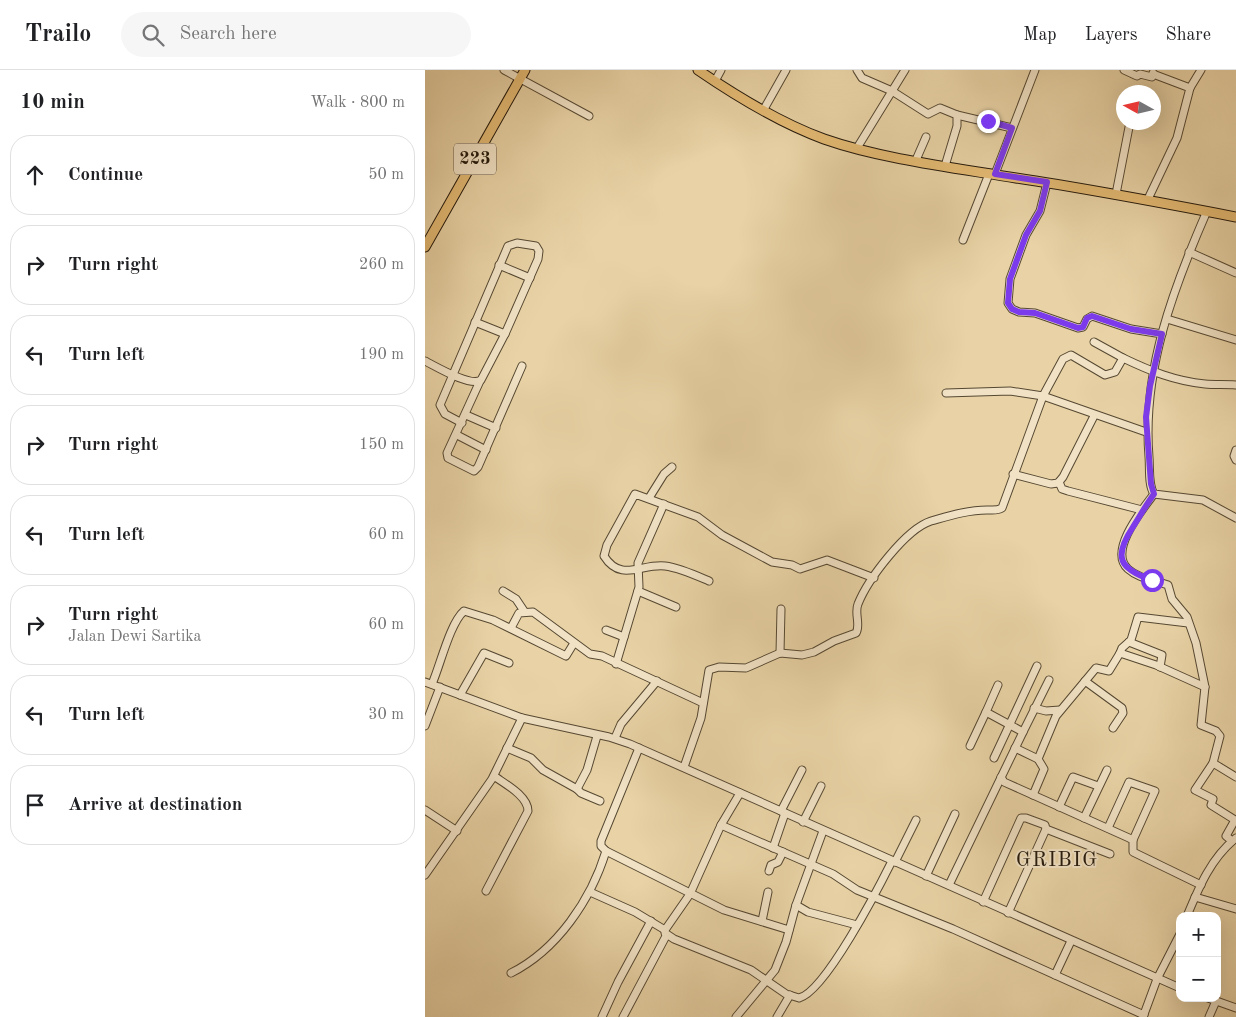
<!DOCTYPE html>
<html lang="en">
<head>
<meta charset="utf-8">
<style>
  :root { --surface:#fff; --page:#f6f6f6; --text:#202124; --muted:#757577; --line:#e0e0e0 }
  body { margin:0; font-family:"Old Standard TT",serif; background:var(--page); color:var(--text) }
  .controls { position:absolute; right:15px; bottom:15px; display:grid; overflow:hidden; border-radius:10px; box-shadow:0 5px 20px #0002 }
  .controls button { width:45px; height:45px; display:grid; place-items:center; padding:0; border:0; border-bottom:1px solid var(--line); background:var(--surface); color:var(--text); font:25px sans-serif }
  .compass { position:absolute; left:691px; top:15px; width:45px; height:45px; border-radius:50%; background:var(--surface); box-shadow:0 5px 20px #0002; rotate:278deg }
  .stop { position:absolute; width:15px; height:15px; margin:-11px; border:4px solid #7c3aed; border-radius:50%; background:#fff }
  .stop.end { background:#7c3aed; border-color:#fff; box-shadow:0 1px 5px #0008 }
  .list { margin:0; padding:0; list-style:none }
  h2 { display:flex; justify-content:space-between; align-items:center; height:65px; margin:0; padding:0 20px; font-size:21px }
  h2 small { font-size:16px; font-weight:400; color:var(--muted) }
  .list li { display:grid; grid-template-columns:32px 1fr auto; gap:15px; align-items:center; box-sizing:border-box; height:80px; margin:0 10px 10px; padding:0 10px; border:1px solid var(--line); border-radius:20px }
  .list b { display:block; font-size:19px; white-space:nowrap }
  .list p { margin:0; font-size:16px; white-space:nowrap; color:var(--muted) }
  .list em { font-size:16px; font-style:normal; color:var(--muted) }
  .icon { flex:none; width:28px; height:28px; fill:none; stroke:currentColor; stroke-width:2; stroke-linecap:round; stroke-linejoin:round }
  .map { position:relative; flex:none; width:811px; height:947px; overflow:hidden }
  header { display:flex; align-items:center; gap:30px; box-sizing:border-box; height:70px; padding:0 25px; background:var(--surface); border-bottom:1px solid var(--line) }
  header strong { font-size:24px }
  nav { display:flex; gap:28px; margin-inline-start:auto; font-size:18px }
  .search { width:350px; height:45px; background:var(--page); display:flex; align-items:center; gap:12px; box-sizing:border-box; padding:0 18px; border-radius:28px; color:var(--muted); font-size:19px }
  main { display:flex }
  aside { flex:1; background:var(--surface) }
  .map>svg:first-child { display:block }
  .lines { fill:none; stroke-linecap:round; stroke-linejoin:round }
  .minor-casing { stroke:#554832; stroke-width:9 }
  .major-casing { stroke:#24190c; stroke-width:11 }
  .minor { stroke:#f1e2c5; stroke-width:7 }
  .major { stroke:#e4ba73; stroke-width:9 }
  .route { stroke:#7c3aed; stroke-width:6 }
  .labels { text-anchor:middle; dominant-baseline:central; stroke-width:4; stroke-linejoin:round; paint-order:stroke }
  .shield { fill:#f1e2c5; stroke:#625544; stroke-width:1 }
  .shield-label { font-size:18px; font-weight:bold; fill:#24190c }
  .quarter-label { font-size:21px; letter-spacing:1px; fill:#24190c; stroke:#f1e2c5 }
</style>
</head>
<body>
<header>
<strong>Trailo</strong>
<div class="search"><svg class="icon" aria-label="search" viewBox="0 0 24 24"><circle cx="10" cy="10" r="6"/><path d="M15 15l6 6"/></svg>Search here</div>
<nav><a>Map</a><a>Layers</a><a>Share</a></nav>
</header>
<main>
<aside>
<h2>10 min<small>Walk · 800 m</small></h2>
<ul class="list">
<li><svg class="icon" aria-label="ahead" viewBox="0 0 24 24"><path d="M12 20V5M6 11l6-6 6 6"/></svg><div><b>Continue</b></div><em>50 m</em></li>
<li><svg class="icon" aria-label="right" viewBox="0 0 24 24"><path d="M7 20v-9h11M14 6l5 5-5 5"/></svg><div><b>Turn right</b></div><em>260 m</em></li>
<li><svg class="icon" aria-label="left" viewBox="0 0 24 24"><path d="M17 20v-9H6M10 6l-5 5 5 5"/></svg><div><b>Turn left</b></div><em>190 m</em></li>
<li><svg class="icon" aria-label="right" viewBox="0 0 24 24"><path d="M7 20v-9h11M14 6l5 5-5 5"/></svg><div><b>Turn right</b></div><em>150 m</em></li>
<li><svg class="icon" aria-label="left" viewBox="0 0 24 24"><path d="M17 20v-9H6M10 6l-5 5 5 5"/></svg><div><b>Turn left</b></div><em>60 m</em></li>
<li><svg class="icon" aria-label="right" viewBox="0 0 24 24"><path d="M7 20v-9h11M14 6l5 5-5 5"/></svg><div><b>Turn right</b><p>Jalan Dewi Sartika</p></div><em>60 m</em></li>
<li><svg class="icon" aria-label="left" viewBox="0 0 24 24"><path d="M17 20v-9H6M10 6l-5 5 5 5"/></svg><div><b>Turn left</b></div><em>30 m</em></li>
<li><svg class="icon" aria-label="arrive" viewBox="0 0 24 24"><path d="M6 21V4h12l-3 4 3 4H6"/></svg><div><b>Arrive at destination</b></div></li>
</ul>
</aside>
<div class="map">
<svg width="811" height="947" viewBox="0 0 811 947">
  <rect width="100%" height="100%" fill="#e9d3a6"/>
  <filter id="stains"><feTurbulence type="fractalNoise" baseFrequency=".004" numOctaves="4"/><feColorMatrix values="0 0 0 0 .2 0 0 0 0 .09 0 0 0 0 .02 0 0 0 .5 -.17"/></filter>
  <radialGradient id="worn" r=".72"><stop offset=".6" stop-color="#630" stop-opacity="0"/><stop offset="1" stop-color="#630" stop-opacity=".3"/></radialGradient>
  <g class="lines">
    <g class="minor-casing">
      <g id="minor">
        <polyline points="79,0 164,46"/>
        <polyline points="432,0 437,8 467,21 503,44 515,38 532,45 532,56 520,96"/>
        <polyline points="699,0 712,6 715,4 727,7 728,3"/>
        <polyline points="290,11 296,0"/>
        <polyline points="765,18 776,0"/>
        <polyline points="339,39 361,0"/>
        <polyline points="532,45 587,58"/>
        <polyline points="432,78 480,0"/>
        <polyline points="491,90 501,67"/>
        <polyline points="570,104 610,0"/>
        <polyline points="622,113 615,141 601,165 585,209 583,233 587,239 594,242 610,243 653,258 658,257 662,249 667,246 706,259 737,264"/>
        <polyline points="691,124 705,52"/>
        <polyline points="723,129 752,68 765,18 728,4"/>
        <path d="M782 141C748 219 717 301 724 387 725 398 723 415 729 424L778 430 811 448"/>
        <polyline points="538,170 564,104"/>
        <polyline points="764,182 811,203"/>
        <polyline points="74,195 105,208"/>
        <polyline points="742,249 811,270"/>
        <polyline points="50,252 80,264"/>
        <polyline points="669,272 698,288"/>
        <path d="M0 291C12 297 45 317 56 310L80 264 113 189 114 181 111 176 92 173 83 176 15 335 20 344 37 353"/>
        <polyline points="55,311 22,383 23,388 49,401 53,397 97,296"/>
        <path d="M521 323 585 321 618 326 638 289 646 285 680 305 690 302 698 288C725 301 750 311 780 314 790 315 801 314 811 315"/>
        <polyline points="41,345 71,358"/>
        <polyline points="32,365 61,380"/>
        <polyline points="811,380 809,386 811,390"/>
        <polyline points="588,404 626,414 633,413 638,407 669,346"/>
        <polyline points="634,412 637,419 643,421 717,440"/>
        <path d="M729 424C717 440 683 481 703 499 714 509 730 510 743 515L747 529 762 547 771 573 780 617 776 655 791 661 795 666 788 693 811 707"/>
        <polyline points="224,428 239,404 247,397"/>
        <path d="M284 511C270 505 255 498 240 496 217 493 196 513 179 486L182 475 210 424 273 447 297 465 347 492 367 495 375 499 402 490 449 508"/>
        <polyline points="78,521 91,529 99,541"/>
        <polyline points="213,521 251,537"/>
        <polyline points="86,558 94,543 108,542 165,584 177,586 278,633"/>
        <polyline points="181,560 199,567"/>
        <polyline points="704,572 737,585 735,597"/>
        <polyline points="355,583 356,539"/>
        <polyline points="695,583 697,578 706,570 713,547 763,553"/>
        <polyline points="191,594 214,517 213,493 239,434"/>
        <polyline points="660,611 697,638 698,643 688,658"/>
        <polyline points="0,612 97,648 184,667 205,674 755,918"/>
        <path d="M7 614C15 596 25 553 39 541L68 550 141 586 149 573"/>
        <polyline points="35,625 59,583 84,593"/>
        <polyline points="609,638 621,641 635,640"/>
        <polyline points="0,656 15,617"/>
        <polyline points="598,662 624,610"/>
        <polyline points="190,668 196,654 232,611"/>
        <polyline points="545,676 561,642"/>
        <polyline points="82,678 106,688 118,700 152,719 162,700 172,666"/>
        <polyline points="214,678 176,771 176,776 181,781 299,840 364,860"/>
        <polyline points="590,678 613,689 631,646 671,598 684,601 695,583 731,595 780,617"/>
        <polyline points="569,688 612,596"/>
        <polyline points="788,693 770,720 788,729 786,735 810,750 801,766 807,771"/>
        <path d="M259 697 276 648 284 600 294 597 321 598 355 583 377 585 389 582 409 571 431 563C436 555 429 543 433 534 443 509 481 459 506 451 524 446 543 440 562 440 568 440 572 441 577 438L618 326 721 362"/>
        <polyline points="576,707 579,712 704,768 708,770 708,782 776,815"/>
        <polyline points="152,719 156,723 175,731"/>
        <path d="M315 723 296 755 265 824 240 860V863L249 869 326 900 361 924 374 928C400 922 454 817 467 791"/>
        <polyline points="608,725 619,699 613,689"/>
        <polyline points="634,737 648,707 673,716"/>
        <polyline points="0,740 32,761"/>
        <polyline points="356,741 377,700"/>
        <polyline points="659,748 682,700"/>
        <polyline points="378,752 396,716"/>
        <polyline points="296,755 408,804 432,820 528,859 719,945"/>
        <polyline points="683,758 704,712 730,721 708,770"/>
        <polyline points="621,759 685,784"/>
        <polyline points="348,778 360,743"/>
        <polyline points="470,792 491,750"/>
        <polyline points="344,801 346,795 353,792 358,782"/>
        <polyline points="0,805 67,709 97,648"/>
        <polyline points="501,806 530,744"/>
        <polyline points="524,815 598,662 561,642 573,615"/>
        <path d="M61 821 103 741C103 726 80 714 69 706"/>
        <polyline points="165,822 210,842 240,860"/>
        <polyline points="770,827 811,839"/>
        <polyline points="558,832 596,748 601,748 620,755 621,759 583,843"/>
        <polyline points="371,835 383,842 432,855"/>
        <path d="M762 846C774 817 786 788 811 768"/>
        <polyline points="337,851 343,822"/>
        <path d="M86 903C132 880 166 830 181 781"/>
        <polyline points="630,905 646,871"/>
        <polyline points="783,928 811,938"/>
        <polyline points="177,947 193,912 226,851"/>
        <polyline points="198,947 241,866"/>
        <polyline points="311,947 350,900 361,872 371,835 398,761"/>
        <polyline points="352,947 365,925"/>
        <polyline points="718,947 732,909 755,864"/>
        <polyline points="784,947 791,931"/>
      </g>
    </g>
    <g class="major-casing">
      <g id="major">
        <path d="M273 0C311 26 355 53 399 69 456 89 531 98 591 108 665 119 738 133 811 147"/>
        <polyline points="0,177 100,0"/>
      </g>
    </g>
    <use href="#minor" class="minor"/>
    <use href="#major" class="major"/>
  </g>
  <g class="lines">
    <path class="route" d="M563 51 587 58 570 104 622 112 615 141 601 165 585 209 583 233 587 239 594 242 610 243 653 258 658 257 662 248 667 246 706 259 737 264 725 316 721 347 726 414 729 424C721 435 715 446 708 457 688 487 694 499 727 510"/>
  </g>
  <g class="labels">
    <rect class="shield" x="29" y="73.5" width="42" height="31" rx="4"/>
    <g class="shield-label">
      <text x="50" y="89">223</text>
    </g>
    <g class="quarter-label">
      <text x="632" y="790">GRIBIG</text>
    </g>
  </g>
  <rect width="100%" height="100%" filter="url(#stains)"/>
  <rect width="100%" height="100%" fill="url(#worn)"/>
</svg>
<div class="controls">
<button>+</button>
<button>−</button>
</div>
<svg class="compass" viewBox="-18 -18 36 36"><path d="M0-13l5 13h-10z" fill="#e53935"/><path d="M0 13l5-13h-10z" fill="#757577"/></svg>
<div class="stop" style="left:727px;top:510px"></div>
<div class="stop end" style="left:563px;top:51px"></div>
</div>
</main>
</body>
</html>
